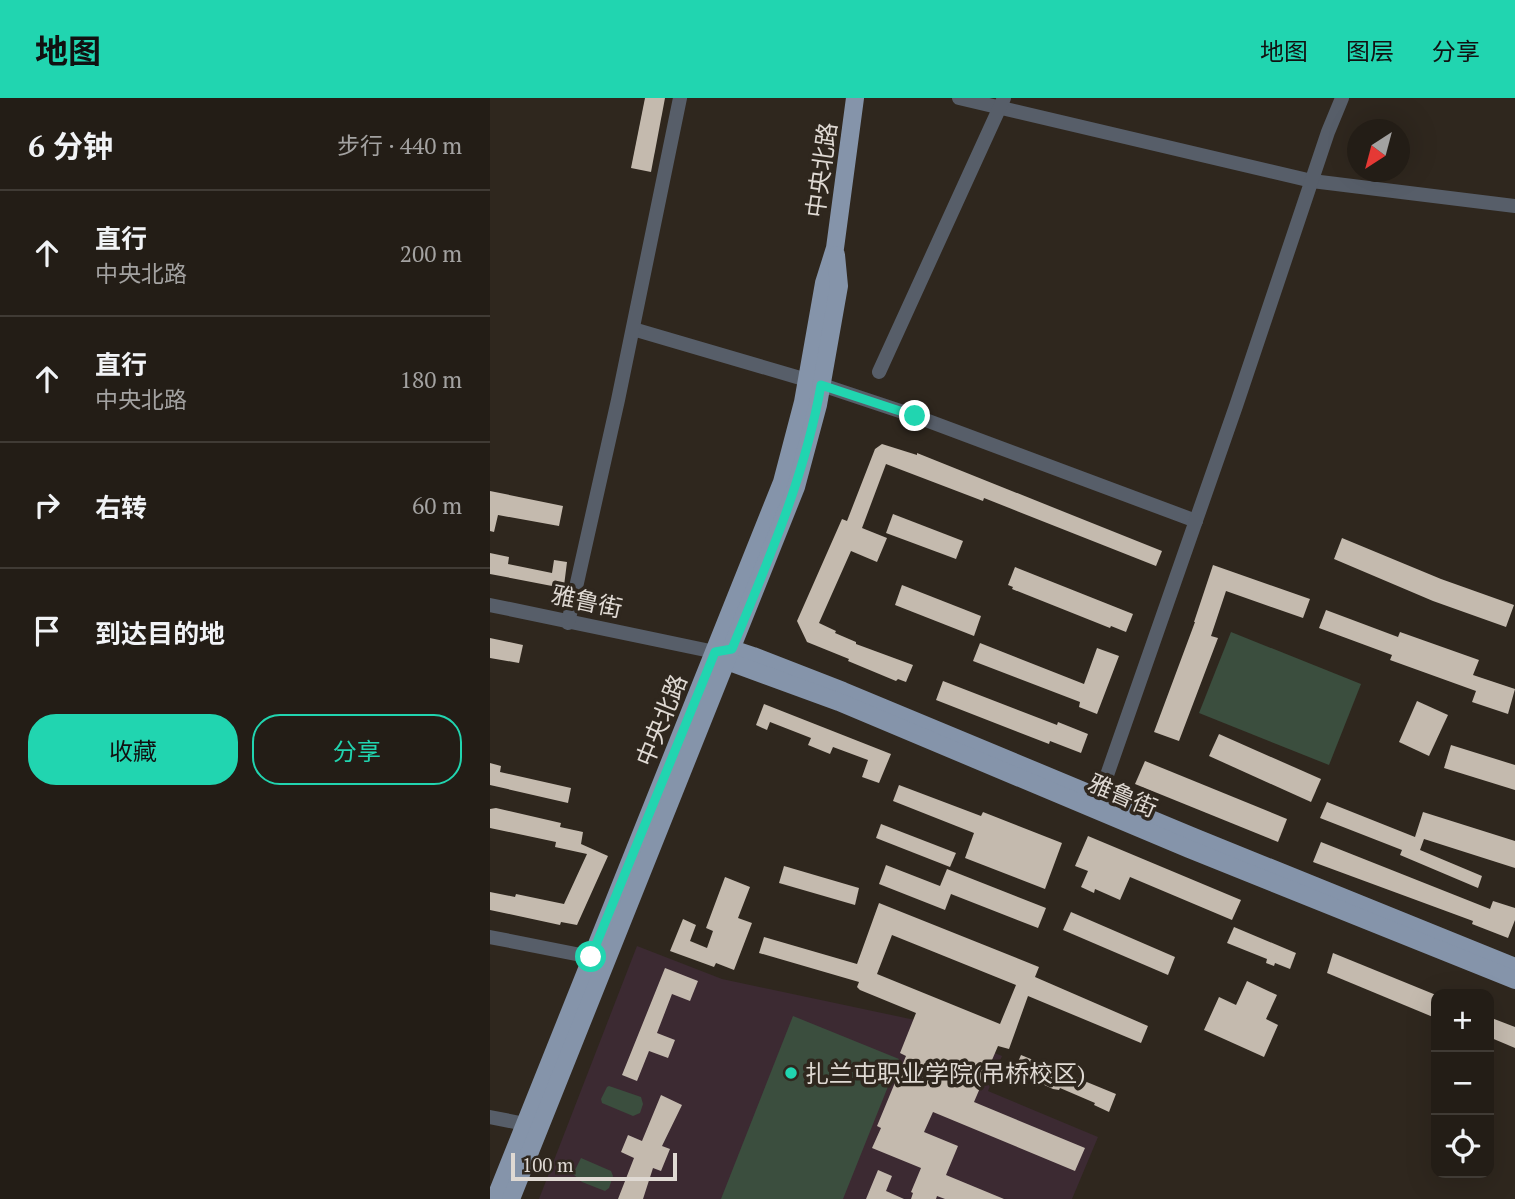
<!DOCTYPE html>
<html lang="zh">
<head>
<meta charset="utf-8">
<style>
  :root { --surface:#231d16; --page:#2f2a23; --text:#f1f3f6; --muted:#a3a2a1; --line:#403b35; --accent:#21d5b0 }
  body { margin:0; font-family:"PT Serif","Noto Sans SC",serif; background:var(--page); color:var(--text) }
  .controls { position:absolute; right:21px; bottom:21px; display:grid; overflow:hidden; border-radius:14px; box-shadow:0 7px 28px #0002 }
  .controls button { width:63px; height:63px; display:grid; place-items:center; padding:0; border:0; border-bottom:2px solid var(--line); background:var(--surface); color:var(--text); font:35px sans-serif }
  .compass { position:absolute; left:857px; top:21px; width:63px; height:63px; border-radius:50%; background:var(--surface); box-shadow:0 7px 28px #0002; rotate:216deg }
  .scale { position:absolute; left:21px; bottom:18px; width:166px; box-sizing:border-box; padding-left:7px; border:4px solid #dfd9d3; border-top:0; font-size:19px; line-height:24px; white-space:nowrap; color:#dfd9d3; -webkit-text-stroke:5px #2f271e; paint-order:stroke }
  .stop { position:absolute; width:21px; height:21px; margin:-16px; border:5px solid #21d5b0; border-radius:50%; background:#fff }
  .stop.end { background:#21d5b0; border-color:#fff; box-shadow:0 2px 7px #0008 }
  .list { margin:0; padding:0; list-style:none }
  h2 { display:flex; justify-content:space-between; align-items:center; height:91px; margin:0; padding:0 28px; font-size:30px }
  h2 small { font-size:23px; font-weight:400; color:var(--muted) }
  .list li { display:grid; grid-template-columns:46px 1fr auto; gap:21px; align-items:center; box-sizing:border-box; height:126px; padding:0 28px; border-top:2px solid var(--line) }
  .list b { display:block; font-size:26px; white-space:nowrap }
  .list p { margin:0; font-size:23px; white-space:nowrap; color:var(--muted) }
  .list em { font-size:23px; font-style:normal; color:var(--muted) }
  .actions { display:flex; gap:14px; padding:21px 28px }
  .actions a { flex:1; padding:16px 0; border:2px solid var(--accent); border-radius:28px; text-align:center; font-size:24px; color:var(--accent) }
  .actions .main { background:var(--accent); color:#111 }
  .icon { flex:none; width:38px; height:38px; fill:none; stroke:currentColor; stroke-width:2; stroke-linecap:round; stroke-linejoin:round }
  .map { position:relative; flex:none; width:1025px; height:1101px; overflow:hidden }
  header { display:flex; align-items:center; gap:42px; box-sizing:border-box; height:98px; padding:0 35px; background:var(--accent); color:#111 }
  header strong { font-size:33px }
  nav { display:flex; gap:38px; margin-inline-start:auto; font-size:24px }
  main { display:flex }
  aside { flex:1; background:var(--surface) }
  .map>svg:first-child { display:block }
  .education { fill:#3c2a32 }
  .green { fill:#3b4e3e }
  .building { fill:#c4baae; fill-rule:evenodd }
  .lines { fill:none; stroke-linecap:round; stroke-linejoin:round }
  .minor { stroke:#575e69; stroke-width:14 }
  .major { stroke:#8594aa; stroke-width:18 }
  .route { stroke:#21d5b0; stroke-width:9 }
  .poi-dot { fill:#21d5b0; stroke:#2f271e; stroke-width:2.5 }
  .labels { text-anchor:middle; dominant-baseline:central; stroke-width:7; stroke-linejoin:round; paint-order:stroke }
  .street-label { font-size:24px; fill:#dfd9d3; stroke:#2f271e }
  .poi-label { font-size:24px; fill:#dfd9d3; stroke:#2f271e; text-anchor:start }
</style>
</head>
<body>
<header>
<strong>地图</strong>
<nav><a>地图</a><a>图层</a><a>分享</a></nav>
</header>
<main>
<aside>
<h2>6 分钟<small>步行 · 440 m</small></h2>
<ul class="list">
<li><svg class="icon" aria-label="ahead" viewBox="0 0 24 24"><path d="M12 20V5M6 11l6-6 6 6"/></svg><div><b>直行</b><p>中央北路</p></div><em>200 m</em></li>
<li><svg class="icon" aria-label="ahead" viewBox="0 0 24 24"><path d="M12 20V5M6 11l6-6 6 6"/></svg><div><b>直行</b><p>中央北路</p></div><em>180 m</em></li>
<li><svg class="icon" aria-label="right" viewBox="0 0 24 24"><path d="M7 20v-9h11M14 6l5 5-5 5"/></svg><div><b>右转</b></div><em>60 m</em></li>
<li><svg class="icon" aria-label="arrive" viewBox="0 0 24 24"><path d="M6 21V4h12l-3 4 3 4H6"/></svg><div><b>到达目的地</b></div></li>
</ul>
<div class="actions"><a class="main">收藏</a><a>分享</a></div>
</aside>
<div class="map">
<svg width="1025" height="1101" viewBox="0 0 1025 1101">
  <rect width="100%" height="100%" fill="#2f271e"/>
  <polygon class="education" points="147,848 232,881 425,922 512,958 498,993 608,1039 582,1101 49,1101"/>
  <g class="green">
    <polygon points="741,534 871,586 839,667 709,615"/>
    <polygon points="303,918 409,961 353,1101 231,1101"/>
    <polygon points="119,988 151,999 153,1006 150,1015 143,1018 112,1005 111,1001 117,989"/>
    <polygon points="91,1060 121,1073 123,1078 119,1090 115,1093 92,1084 83,1076"/>
  </g>
  <g class="building">
    <polygon points="155,0 175,0 161,74 141,70"/>
    <polygon points="392,346 427,357 427,355 672,453 666,468 494,400 493,403 396,366 372,430 397,440 387,464 361,453 329,525 346,533 345,535 366,544 366,546 423,567 416,584 408,581 406,583 358,563 359,561 317,544 307,523 352,421 357,423 385,351"/>
    <polygon points="0,393 73,408 69,428 8,417 4,434 0,433"/>
    <polygon points="403,416 473,443 466,461 396,435"/>
    <polygon points="852,440 951,481 1024,507 1016,529 943,503 844,461"/>
    <polygon points="0,455 19,459 18,466 62,475 64,462 77,464 74,488 67,491 62,488 0,476"/>
    <polygon points="723,467 820,501 813,520 736,493 721,538 728,540 689,643 664,634 705,524 704,524"/>
    <polygon points="525,469 643,516 636,534 621,528 620,530 522,491 523,489 518,487"/>
    <polygon points="412,487 491,518 484,538 405,507"/>
    <polygon points="836,512 908,539 910,534 989,562 983,577 1025,591 1018,616 982,604 986,593 900,562 902,557 829,530"/>
    <polygon points="0,540 33,547 29,565 0,560"/>
    <polygon points="490,545 594,586 607,550 629,558 607,616 589,609 590,604 483,563"/>
    <polygon points="453,583 567,627 568,624 598,636 591,655 560,643 559,646 446,602"/>
    <polygon points="927,603 958,617 939,658 909,644"/>
    <polygon points="274,606 401,656 389,685 372,679 378,662 343,649 340,656 318,647 321,640 280,624 277,632 266,627"/>
    <polygon points="729,636 831,681 821,704 719,658"/>
    <polygon points="961,647 1025,667 1025,692 954,670"/>
    <polygon points="655,663 797,721 788,744 645,686"/>
    <polygon points="0,665 11,668 10,674 81,690 78,705 0,687"/>
    <polygon points="409,687 491,718 493,714 572,745 555,791 475,760 484,735 403,703"/>
    <polygon points="837,704 925,739 933,714 1025,743 1025,770 934,741 930,752 992,778 988,790 910,757 912,752 830,720"/>
    <polygon points="6,710 71,725 70,729 93,734 91,746 118,758 87,827 71,824 70,827 0,812 0,794 25,799 26,796 74,806 97,756 65,749 66,744 0,730 0,711"/>
    <polygon points="391,726 466,755 460,769 386,740"/>
    <polygon points="598,738 751,802 742,822 640,779 630,802 605,791 604,795 591,789 598,773 585,768"/>
    <polygon points="831,744 1000,811 1003,803 1025,810 1025,822 1018,840 982,826 983,823 823,764"/>
    <polygon points="396,767 450,788 457,771 556,810 548,830 461,796 455,812 389,786"/>
    <polygon points="294,768 369,790 365,807 289,785"/>
    <polygon points="235,779 260,789 248,820 262,825 244,872 226,865 224,869 180,853 193,821 206,827 200,843 217,850 223,833 216,830"/>
    <path d="M389 805 549 869 545 879 658 928 651 945 538 898 519 951 508 948 484 1004 595 1050 585 1073 443 1014 434 1034 468 1048 456 1077 514 1101H455L447 1098 446 1101H421L423 1095 421 1094 431 1070 382 1050 391 1030 387 1028 416 958 410 955 426 915 370 892 367 889 369 884 269 855 274 839 367 866ZM402 837 526 887 510 926 387 876Z"/>
    <polygon points="581,814 685,859 678,877 573,832"/>
    <polygon points="744,829 806,855 800,871 785,865 784,868 776,865 777,861 737,845"/>
    <polygon points="843,855 946,897 946,918 943,919 837,875"/>
    <polygon points="175,870 208,883 200,903 182,896 167,935 185,942 178,960 159,953 147,983 132,977"/>
    <polygon points="757,883 787,897 776,921 788,927 774,959 714,932 729,899 746,907"/>
    <polygon points="999,919 1025,929 1025,950 999,939"/>
    <polygon points="531,957 626,996 619,1014 604,1007 605,1005 570,990 569,992 563,991 524,973"/>
    <polygon points="171,997 192,1007 172,1048 180,1051 171,1073 163,1070 153,1101 128,1101 144,1060 131,1054 138,1037 152,1043"/>
    <polygon points="388,1072 402,1078 396,1093 414,1101 376,1101"/>
  </g>
  <g class="lines">
    <g class="minor">
      <polyline points="469,0 822,83 1025,108"/>
      <polyline points="143,231 317,282 425,318 706,423"/>
      <polyline points="389,274 514,0"/>
      <polyline points="0,507 225,554"/>
      <polyline points="78,525 128,302 190,0"/>
      <polyline points="609,700 746,308 838,34 852,0"/>
      <polyline points="0,839 101,859"/>
      <polyline points="0,1019 35,1026"/>
    </g>
    <g class="major">
      <polyline points="233,553 242,551 263,558 353,593 704,739 1025,869"/>
      <polyline points="227,556 237,563 349,604 699,751 1025,882"/>
      <polyline points="5,1101 292,384 313,304 334,185 345,150 365,0"/>
      <polyline points="21,1101 306,389 328,307 349,188 346,157"/>
    </g>
  </g>
  <g class="lines">
    <path class="route" d="M101 859 225 554 242 551C277 465 315 379 331 287L425 318"/>
  </g>
  <circle class="poi-dot" cx="301" cy="975" r="7"/>
  <g class="labels">
    <g class="street-label">
      <text transform="translate(331 72) rotate(-82)">中央北路</text>
      <text transform="translate(97 503) rotate(12)">雅鲁街</text>
      <text transform="translate(171 622) rotate(-68)">中央北路</text>
      <text transform="translate(633 697) rotate(23)">雅鲁街</text>
    </g>
    <g class="poi-label">
      <text x="315" y="975">扎兰屯职业学院(吊桥校区)</text>
    </g>
  </g>
</svg>
<div class="controls">
<button>+</button>
<button>−</button>
<button><svg class="icon" aria-label="locate" viewBox="0 0 24 24"><circle cx="12" cy="12" r="6"/><path d="M12 2v4M12 18v4M2 12h4M18 12h4"/></svg></button>
</div>
<svg class="compass" viewBox="-18 -18 36 36"><path d="M0-13l5 13h-10z" fill="#e53935"/><path d="M0 13l5-13h-10z" fill="#a3a2a1"/></svg>
<div class="scale">100 m</div>
<div class="stop" style="left:101px;top:859px"></div>
<div class="stop end" style="left:425px;top:318px"></div>
</div>
</main>
</body>
</html>
